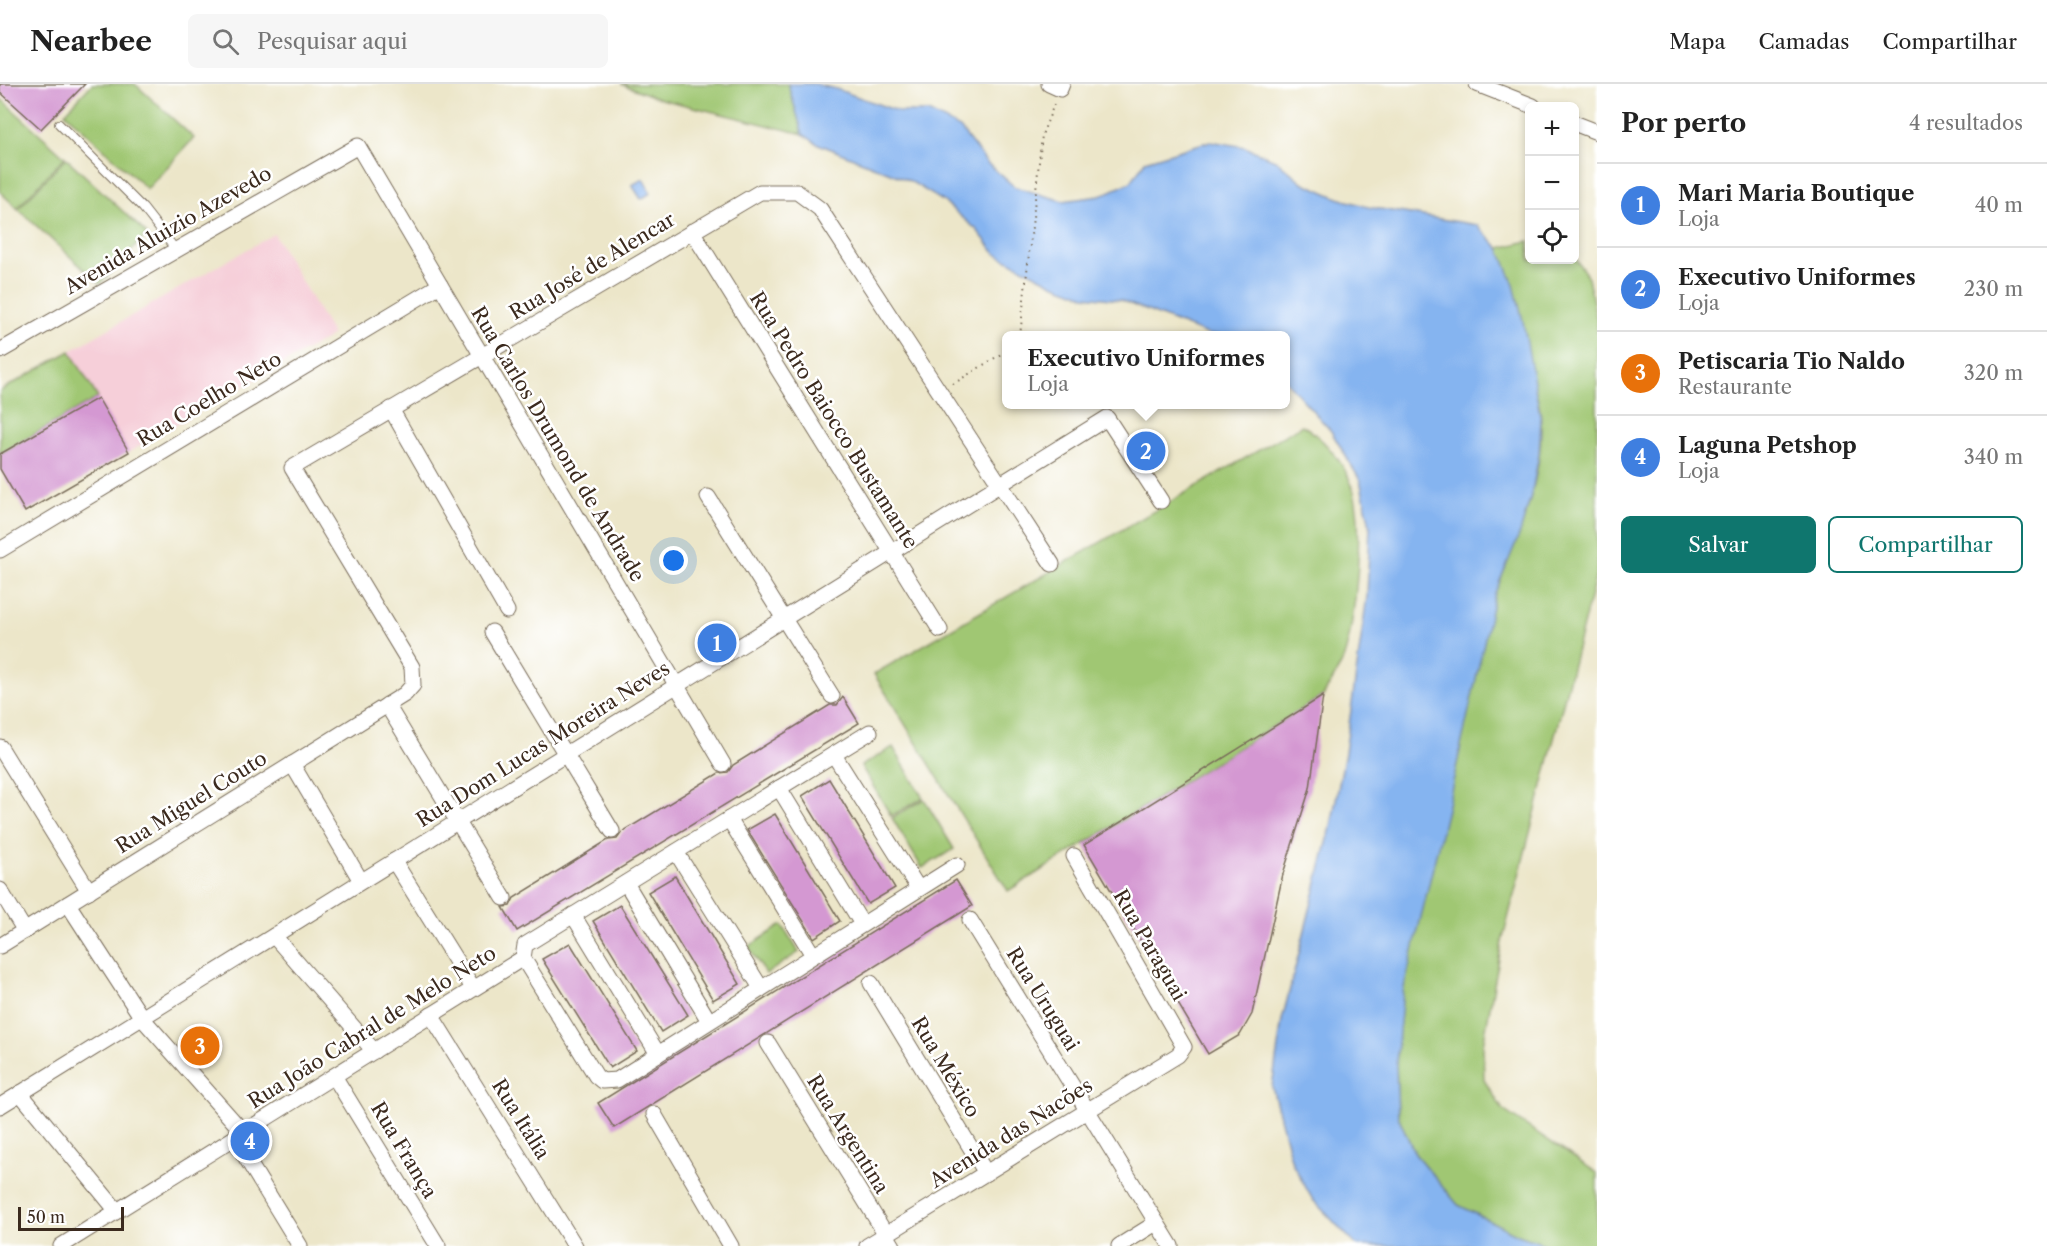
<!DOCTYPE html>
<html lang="pt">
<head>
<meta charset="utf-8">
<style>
  :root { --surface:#fff; --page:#f6f6f6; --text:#222; --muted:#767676; --line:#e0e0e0; --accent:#0f766e }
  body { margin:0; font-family:"Libre Caslon Text",serif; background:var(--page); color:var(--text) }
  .controls { position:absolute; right:18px; top:18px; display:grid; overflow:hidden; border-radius:9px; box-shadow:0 3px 9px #0003 }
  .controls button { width:54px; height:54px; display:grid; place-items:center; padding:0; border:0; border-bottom:2px solid var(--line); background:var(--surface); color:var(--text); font:30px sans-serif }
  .scale { position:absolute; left:18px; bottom:15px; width:106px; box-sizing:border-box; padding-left:6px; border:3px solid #3b2a1e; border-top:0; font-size:16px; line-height:21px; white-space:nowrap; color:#3b2a1e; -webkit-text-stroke:4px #fff; paint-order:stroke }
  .you { position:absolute; left:674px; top:477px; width:21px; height:21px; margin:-15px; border:4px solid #fff; border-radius:50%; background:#1a73e8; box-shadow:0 0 0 9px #1a73e833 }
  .badge { display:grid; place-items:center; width:39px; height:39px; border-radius:50%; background:var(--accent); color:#fff; font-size:20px; font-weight:700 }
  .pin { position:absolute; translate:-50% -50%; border:3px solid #fff; box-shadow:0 2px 6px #0006 }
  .popup { position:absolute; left:1002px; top:247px; width:288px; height:78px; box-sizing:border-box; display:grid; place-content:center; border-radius:9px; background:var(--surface); filter:drop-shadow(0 2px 4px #0005); font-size:20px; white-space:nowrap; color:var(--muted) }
  .popup b { font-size:22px; color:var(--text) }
  .popup::after { content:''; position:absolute; left:50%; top:100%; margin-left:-12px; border:12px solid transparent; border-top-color:var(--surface) }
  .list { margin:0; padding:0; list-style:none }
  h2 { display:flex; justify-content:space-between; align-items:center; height:78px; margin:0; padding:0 24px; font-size:26px }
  h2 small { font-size:20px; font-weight:400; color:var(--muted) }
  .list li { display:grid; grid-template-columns:39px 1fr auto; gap:18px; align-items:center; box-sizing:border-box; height:84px; padding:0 24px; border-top:2px solid var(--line) }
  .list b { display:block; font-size:22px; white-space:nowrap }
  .list p { margin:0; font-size:20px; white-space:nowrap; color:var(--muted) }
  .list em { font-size:20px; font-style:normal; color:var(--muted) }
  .actions { display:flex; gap:12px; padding:18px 24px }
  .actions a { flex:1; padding:14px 0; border:2px solid var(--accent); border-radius:9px; text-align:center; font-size:21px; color:var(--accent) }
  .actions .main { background:var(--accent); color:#fff }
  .icon { flex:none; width:33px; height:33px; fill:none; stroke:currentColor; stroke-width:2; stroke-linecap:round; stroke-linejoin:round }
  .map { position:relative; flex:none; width:1597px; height:1162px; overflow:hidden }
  header { display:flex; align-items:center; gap:36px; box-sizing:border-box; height:84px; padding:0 30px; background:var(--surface); border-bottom:2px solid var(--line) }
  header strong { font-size:28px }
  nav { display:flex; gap:33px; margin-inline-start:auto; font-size:21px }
  .search { width:420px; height:54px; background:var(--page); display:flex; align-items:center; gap:15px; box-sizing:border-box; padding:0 21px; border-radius:9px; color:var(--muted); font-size:22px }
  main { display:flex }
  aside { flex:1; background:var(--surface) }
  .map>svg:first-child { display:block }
  .built { fill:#f6cfd9 }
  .green { fill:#a0c773; stroke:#6e7848; stroke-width:1.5 }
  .water { fill:#85b4f0; stroke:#606f87; stroke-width:1.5 }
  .building { fill:#d498d2 }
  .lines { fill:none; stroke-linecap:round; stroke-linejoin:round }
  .lane-casing { stroke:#796c5a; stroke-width:10 }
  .street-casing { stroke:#796c5a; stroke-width:17 }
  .path { stroke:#796c5a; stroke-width:2; stroke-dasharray:1.5 4.5; stroke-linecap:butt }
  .lane { stroke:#fff; stroke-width:8 }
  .street { stroke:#fff; stroke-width:15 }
  .labels { text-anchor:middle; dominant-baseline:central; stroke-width:5; stroke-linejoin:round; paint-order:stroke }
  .street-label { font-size:20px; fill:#3b2a1e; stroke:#fff }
</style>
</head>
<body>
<header>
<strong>Nearbee</strong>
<div class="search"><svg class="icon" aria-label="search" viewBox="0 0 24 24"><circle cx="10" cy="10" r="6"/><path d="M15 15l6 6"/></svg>Pesquisar aqui</div>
<nav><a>Mapa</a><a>Camadas</a><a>Compartilhar</a></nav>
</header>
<main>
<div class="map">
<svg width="1597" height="1162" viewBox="0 0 1597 1162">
  <rect width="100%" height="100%" fill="#fff"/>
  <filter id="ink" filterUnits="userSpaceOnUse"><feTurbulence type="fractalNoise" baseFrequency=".0167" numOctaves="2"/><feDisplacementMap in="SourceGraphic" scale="12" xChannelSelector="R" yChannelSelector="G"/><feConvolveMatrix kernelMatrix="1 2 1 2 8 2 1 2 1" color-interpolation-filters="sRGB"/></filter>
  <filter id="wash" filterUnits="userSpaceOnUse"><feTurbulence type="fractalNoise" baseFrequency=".008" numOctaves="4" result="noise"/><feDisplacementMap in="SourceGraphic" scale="24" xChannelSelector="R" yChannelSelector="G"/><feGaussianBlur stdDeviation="1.35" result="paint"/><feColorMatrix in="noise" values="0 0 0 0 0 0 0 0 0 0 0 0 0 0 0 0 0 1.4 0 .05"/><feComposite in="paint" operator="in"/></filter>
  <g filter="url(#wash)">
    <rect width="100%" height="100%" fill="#ece6c9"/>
    <polygon class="built" points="274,150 333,251 129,368 70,267"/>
    <g class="green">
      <polygon points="92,0 135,0 194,54 147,105 65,29"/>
      <polygon points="621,0 788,0 803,50 661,15"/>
      <polygon points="0,14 65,73 17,124 0,108"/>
      <polygon points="66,74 147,150 100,200 18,125"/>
      <path d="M1529 157 1530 176 1575 174 1588 193 1597 238V487L1502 858 1483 961 1484 996 1503 1026 1597 1089V1162H1549L1518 1151 1458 1121 1415 1070 1398 1032 1396 980 1402 908 1495 509C1517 455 1543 398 1541 337 1541 319 1533 301 1530 283 1523 241 1515 204 1499 164Z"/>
      <polygon points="70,267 98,314 0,370 0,307"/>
      <path d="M1302 341C1321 352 1343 377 1351 399 1366 436 1356 538 1343 576 1338 588 1330 600 1323 612L1008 807 874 590Z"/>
      <polygon points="893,663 923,714 891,732 861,682"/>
      <polygon points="924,715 954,765 922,784 892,734"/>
      <polygon points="782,841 799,868 766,890 748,863"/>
    </g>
    <g class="water">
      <polygon points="788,0 815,0 836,5 900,28 928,28 960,44 987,79 1015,103 1063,117 1100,112 1131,98 1145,77 1210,57 1245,63 1277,77 1302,98 1338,114 1368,123 1477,141 1499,164 1514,201 1523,237 1541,336 1539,371 1532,408 1520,449 1495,509 1447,725 1403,908 1396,980 1398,1032 1415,1070 1458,1121 1518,1151 1549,1162 1357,1162 1313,1116 1292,1079 1272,1003 1282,936 1330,747 1345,669 1367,512 1370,441 1360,396 1331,347 1286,297 1286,252 1209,251 1120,216 1085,212 1053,200 996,170 977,146 943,117 910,97 816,59 803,50"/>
      <polygon points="643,95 651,109 641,115 632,101"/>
    </g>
    <g id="blocks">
      <g class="building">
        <polygon points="0,0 85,0 41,45 0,8"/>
        <polygon points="98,314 129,368 25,428 0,385 0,370"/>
        <polygon points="1323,612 1310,704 1283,790 1252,930 1240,951 1208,970 1084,761"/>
        <polygon points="843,613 859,639 517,847 503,823 510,822 514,814 608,756 617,755 622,748 719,689 728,688 733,681 830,621 837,621"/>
        <polygon points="829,695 895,804 868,820 802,712"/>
        <polygon points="775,730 840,837 814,854 747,746"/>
        <polygon points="675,792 740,900 713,916 648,808"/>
        <polygon points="956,796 972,822 614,1044 598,1019"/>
        <polygon points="620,821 688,931 661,948 593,837"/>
        <polygon points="570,859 637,967 610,984 542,875"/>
        <polygon points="206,943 220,964 196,980 180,960"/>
      </g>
    </g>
  </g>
  <g filter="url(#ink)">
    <use href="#blocks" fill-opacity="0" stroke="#796c5a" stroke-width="1.5"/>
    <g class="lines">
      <g class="lane-casing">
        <polyline id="lane" points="59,40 143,124 176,166"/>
      </g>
      <g class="street-casing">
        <g id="street">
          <polyline points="1049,0 1060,5 1062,0"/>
          <polyline points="1477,0 1533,22"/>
          <polyline points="1574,39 1597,48"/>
          <polyline points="692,147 940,546"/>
          <polyline points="0,267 358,62 723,680"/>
          <polyline points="391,325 507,527"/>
          <polyline points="708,413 832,612"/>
          <polyline points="0,466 440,201"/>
          <polyline points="492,548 612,747"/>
          <polyline points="387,621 504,814"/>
          <polyline points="870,648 525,861 523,874 596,992 602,997 617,996 957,781"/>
          <polyline points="0,663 89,807"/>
          <polyline points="834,671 918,804"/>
          <polyline points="292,680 361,797"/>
          <polyline points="779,704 862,840"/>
          <polyline points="729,735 813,871"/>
          <polyline points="676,768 761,904"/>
          <polyline points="394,777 473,904"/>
          <polyline points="626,799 709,937"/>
          <polyline points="0,806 25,847"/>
          <polyline points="68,820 142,934 243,1048"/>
          <polyline points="573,831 658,970"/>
          <polyline points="970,836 1171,1162"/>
          <polyline points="274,852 374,967"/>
          <polyline points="0,862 405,610 413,601 412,583 292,384 760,108 797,108 820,125 1052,480"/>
          <polyline points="871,899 986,1089"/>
          <polyline points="431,931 575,1162"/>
          <polyline points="768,959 893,1162"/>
          <polyline points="334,992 438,1162"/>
          <polyline points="20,1009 117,1127"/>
          <polyline points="0,1022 1107,334 1161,417"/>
          <polyline points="654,1030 731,1162"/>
          <polyline points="234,1054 300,1162"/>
          <polyline points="61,1162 523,874"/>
          <polyline points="867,1162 1178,971 1184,963 1074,772"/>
          <polyline points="1119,1162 1156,1139"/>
        </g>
      </g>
      <g class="path">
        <polyline points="1020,252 1042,51 1055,18"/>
        <polyline points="953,300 1006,267"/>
      </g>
      <use href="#lane" class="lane"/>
      <use href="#street" class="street"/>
    </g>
  </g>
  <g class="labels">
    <g class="street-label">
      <text transform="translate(168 146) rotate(-30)">Avenida Aluizio Azevedo</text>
      <text transform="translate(592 182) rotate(-31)">Rua José de Alencar</text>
      <text transform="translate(209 315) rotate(-31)">Rua Coelho Neto</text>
      <text transform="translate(834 336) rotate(58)">Rua Pedro Baiocco Bustamante</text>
      <text transform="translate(558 360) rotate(59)">Rua Carlos Drumond de Andrade</text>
      <text transform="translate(543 660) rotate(-32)">Rua Dom Lucas Moreira Neves</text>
      <text transform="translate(191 718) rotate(-32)">Rua Miguel Couto</text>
      <text transform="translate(1150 861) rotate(60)">Rua Paraguai</text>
      <text transform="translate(1043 915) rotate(58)">Rua Uruguai</text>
      <text transform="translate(372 943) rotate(-32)">Rua João Cabral de Melo Neto</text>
      <text transform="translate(946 983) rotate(59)">Rua México</text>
      <text transform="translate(521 1035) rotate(58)">Rua Itália</text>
      <text transform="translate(1011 1049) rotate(-32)">Avenida das Nacões</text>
      <text transform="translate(848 1050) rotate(58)">Rua Argentina</text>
      <text transform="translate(404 1066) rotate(59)">Rua França</text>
    </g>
  </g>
</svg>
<div class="controls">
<button>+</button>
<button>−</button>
<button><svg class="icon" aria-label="locate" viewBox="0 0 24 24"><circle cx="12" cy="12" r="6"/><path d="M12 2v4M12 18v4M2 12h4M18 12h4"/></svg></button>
</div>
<div class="scale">50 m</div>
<div class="you"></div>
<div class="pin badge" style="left:717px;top:559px;background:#3f7fe0">1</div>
<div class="pin badge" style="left:1146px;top:367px;background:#3f7fe0">2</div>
<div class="popup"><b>Executivo Uniformes</b>Loja</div>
<div class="pin badge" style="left:200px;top:962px;background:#e8710a">3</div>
<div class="pin badge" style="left:250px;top:1057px;background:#3f7fe0">4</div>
</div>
<aside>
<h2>Por perto<small>4 resultados</small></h2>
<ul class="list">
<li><span class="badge" style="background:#3f7fe0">1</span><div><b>Mari Maria Boutique</b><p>Loja</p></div><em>40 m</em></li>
<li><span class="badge" style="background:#3f7fe0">2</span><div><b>Executivo Uniformes</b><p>Loja</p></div><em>230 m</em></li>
<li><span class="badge" style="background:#e8710a">3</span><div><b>Petiscaria Tio Naldo</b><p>Restaurante</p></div><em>320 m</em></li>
<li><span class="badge" style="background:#3f7fe0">4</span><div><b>Laguna Petshop</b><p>Loja</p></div><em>340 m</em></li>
</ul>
<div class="actions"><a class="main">Salvar</a><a>Compartilhar</a></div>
</aside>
</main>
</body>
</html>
